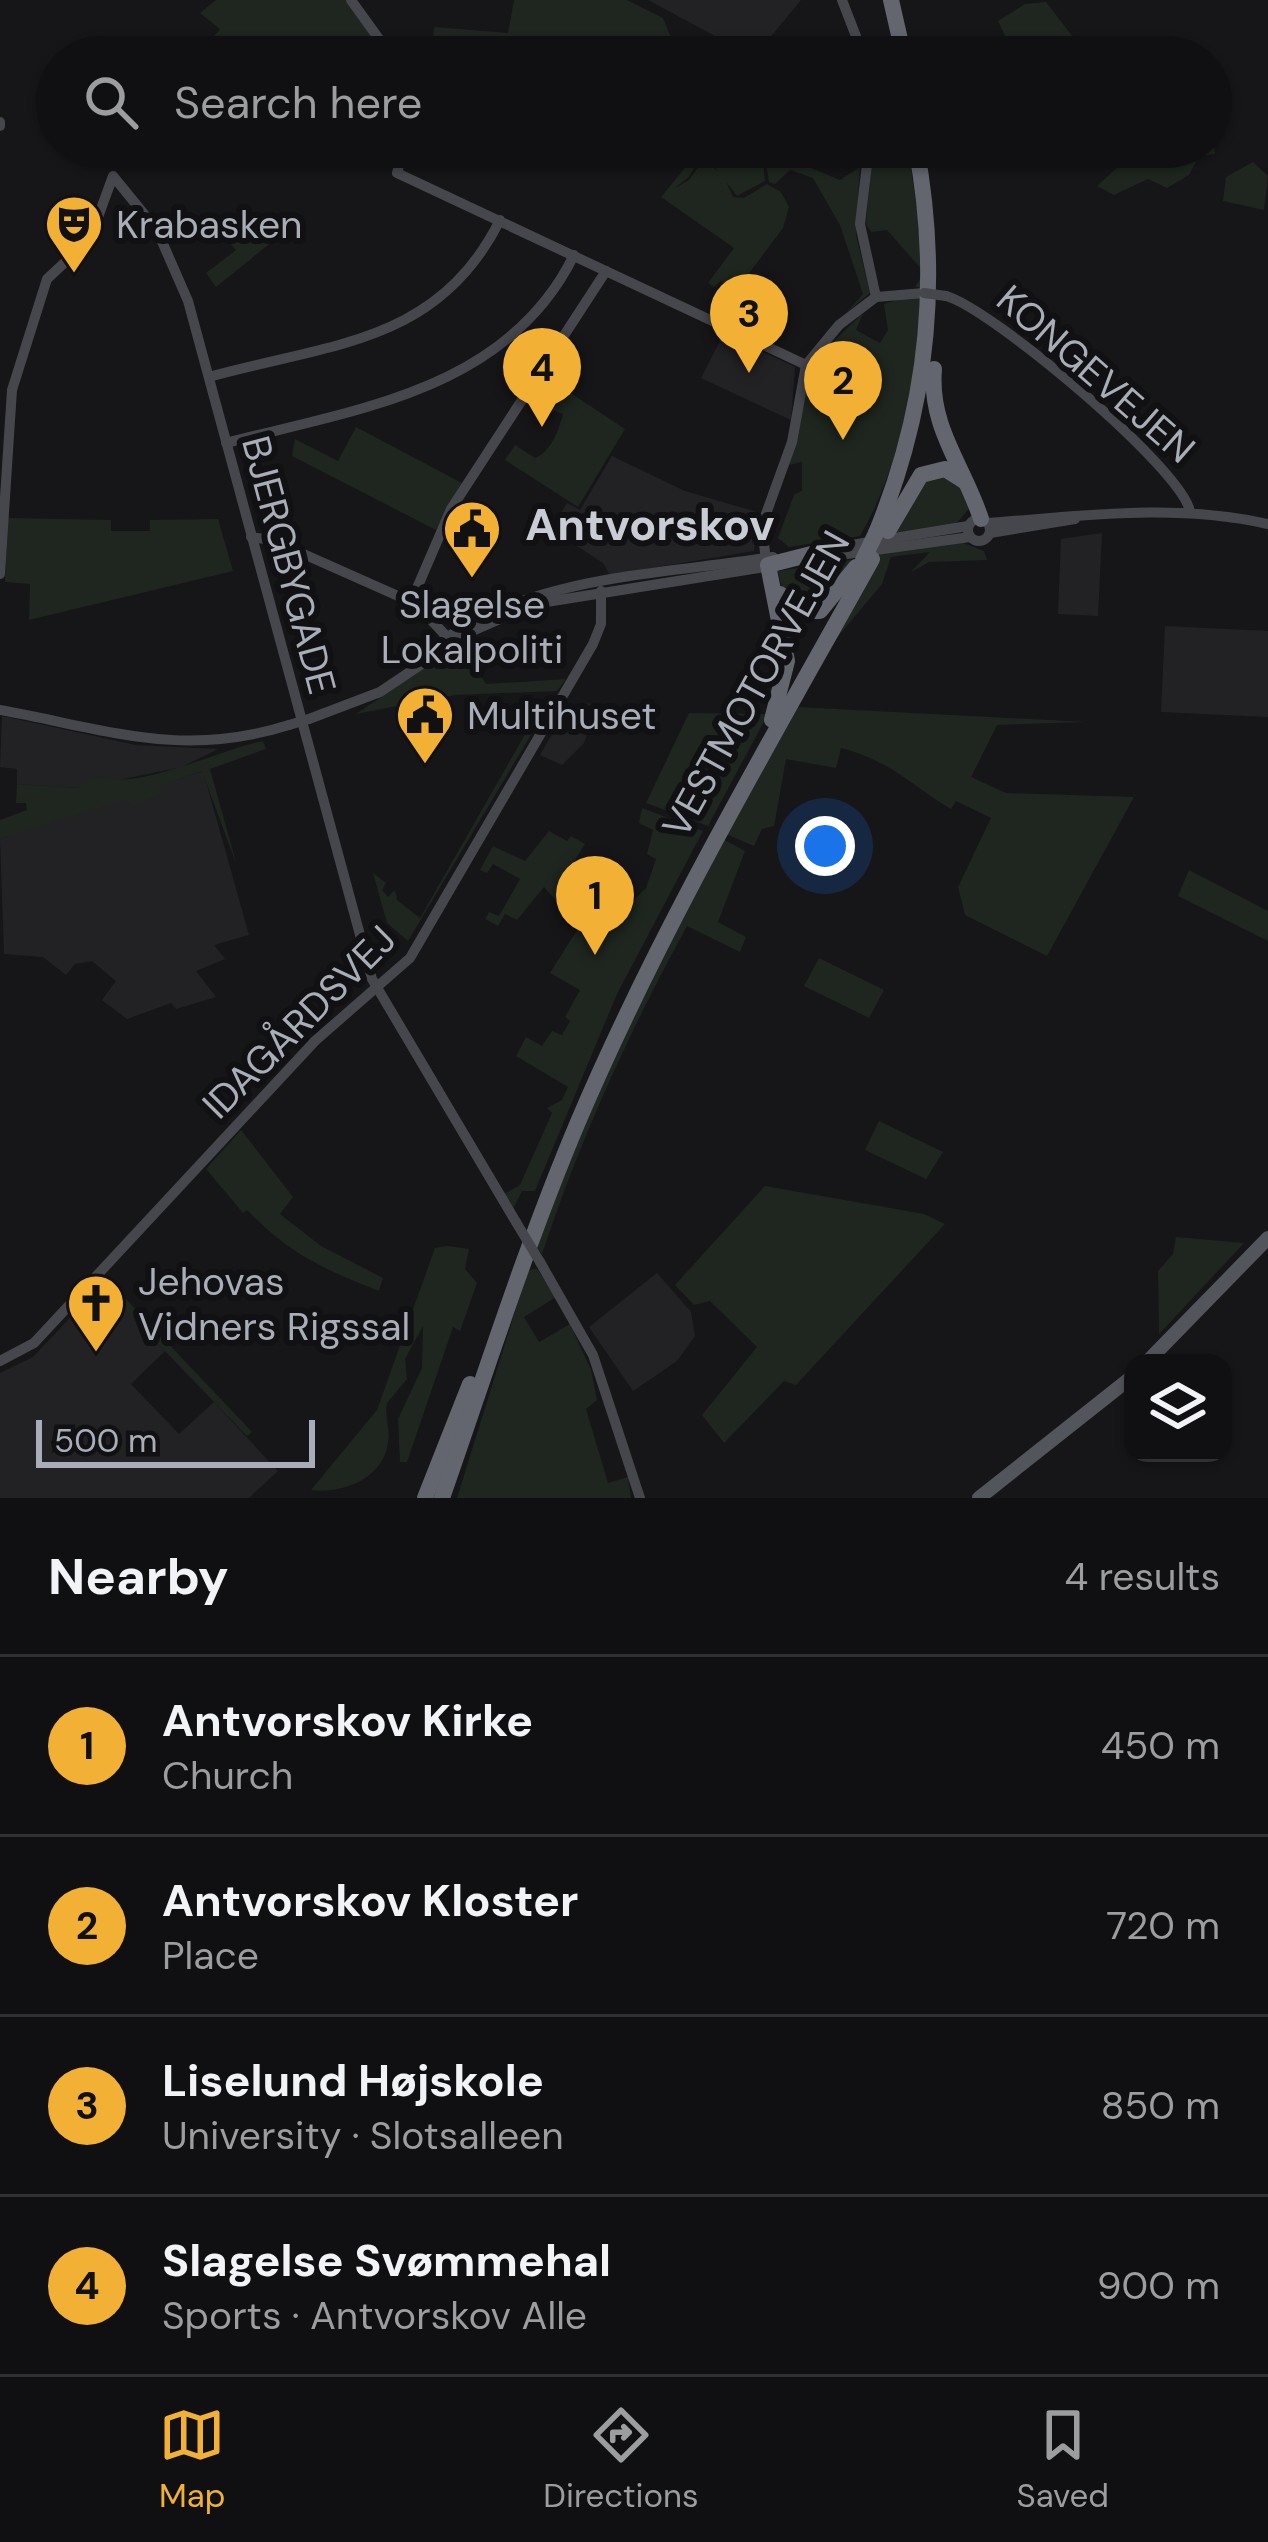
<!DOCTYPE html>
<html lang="en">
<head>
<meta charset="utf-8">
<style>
  :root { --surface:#101012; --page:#1e1e20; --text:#f1f3f6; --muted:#9c9d9f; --line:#303032; --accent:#f2b134 }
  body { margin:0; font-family:"DM Sans",sans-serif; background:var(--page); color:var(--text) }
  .controls { position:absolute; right:36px; bottom:36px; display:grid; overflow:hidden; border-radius:24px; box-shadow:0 3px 9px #0004 }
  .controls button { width:108px; height:108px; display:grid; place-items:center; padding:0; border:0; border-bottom:3px solid var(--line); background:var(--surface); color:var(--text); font:60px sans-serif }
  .scale { position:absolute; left:36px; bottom:30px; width:279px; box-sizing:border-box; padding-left:12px; border:6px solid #a8adb8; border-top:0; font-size:33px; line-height:42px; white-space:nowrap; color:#a8adb8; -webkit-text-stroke:9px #111113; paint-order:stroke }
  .you { position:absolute; left:825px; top:846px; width:42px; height:42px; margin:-30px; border:9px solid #fff; border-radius:50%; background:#1a73e8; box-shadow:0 0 0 18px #1a73e833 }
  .badge { display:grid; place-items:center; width:78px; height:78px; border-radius:50%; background:var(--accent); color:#111; font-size:39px; font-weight:700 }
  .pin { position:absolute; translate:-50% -99px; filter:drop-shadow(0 3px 6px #0008) }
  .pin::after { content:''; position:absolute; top:63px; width:42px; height:36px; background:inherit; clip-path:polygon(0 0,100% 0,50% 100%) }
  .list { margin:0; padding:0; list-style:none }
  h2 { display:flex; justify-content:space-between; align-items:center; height:156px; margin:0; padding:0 48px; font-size:51px }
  h2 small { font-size:39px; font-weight:400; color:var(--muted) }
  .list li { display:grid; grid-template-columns:78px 1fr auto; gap:36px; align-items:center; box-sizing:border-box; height:180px; padding:0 48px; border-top:3px solid var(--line) }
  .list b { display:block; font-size:45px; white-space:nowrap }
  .list p { margin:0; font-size:39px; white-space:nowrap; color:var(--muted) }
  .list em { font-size:39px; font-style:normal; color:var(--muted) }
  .icon { flex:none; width:66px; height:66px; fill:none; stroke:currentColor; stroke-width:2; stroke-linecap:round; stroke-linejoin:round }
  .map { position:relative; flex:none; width:1268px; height:1498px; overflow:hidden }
  .search { position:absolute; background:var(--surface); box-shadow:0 3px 9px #0004; left:36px; right:36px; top:36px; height:132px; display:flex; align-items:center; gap:30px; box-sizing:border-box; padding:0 42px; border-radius:66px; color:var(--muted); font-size:45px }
  .sheet { height:876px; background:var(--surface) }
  nav { display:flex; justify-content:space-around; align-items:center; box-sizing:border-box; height:168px; border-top:3px solid var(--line); background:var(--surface); font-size:33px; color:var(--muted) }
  nav a { display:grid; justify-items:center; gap:6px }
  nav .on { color:var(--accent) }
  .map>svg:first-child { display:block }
  .built { fill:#222225 }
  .green { fill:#1e261f }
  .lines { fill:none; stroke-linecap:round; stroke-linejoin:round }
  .secondary { stroke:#45474d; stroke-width:10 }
  .primary { stroke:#53555c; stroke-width:14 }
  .highway { stroke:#63666e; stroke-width:16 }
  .secondary-bridge { stroke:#45474d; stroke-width:10 }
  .highway-bridge { stroke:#63666e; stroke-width:16 }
  .labels { text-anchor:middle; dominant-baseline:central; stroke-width:12; stroke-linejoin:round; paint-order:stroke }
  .poi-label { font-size:39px; fill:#a8adb8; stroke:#111113; text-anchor:start }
  .street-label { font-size:39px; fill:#a8adb8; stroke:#111113 }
  .quarter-label { font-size:45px; font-weight:bold; fill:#c9ccd4; stroke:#111113 }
</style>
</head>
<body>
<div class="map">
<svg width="1268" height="1498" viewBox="0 0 1268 1498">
  <rect width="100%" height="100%" fill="#161618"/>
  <g class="built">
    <polygon points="648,0 801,0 754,57"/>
    <polygon points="724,333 795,367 791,420 701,378"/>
    <polygon points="612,456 685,491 757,512 754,551 610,575 603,563 551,529 567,503 580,510"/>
    <polygon points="1102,533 1098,616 1058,614 1061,539"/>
    <polygon points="1165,626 1268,631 1268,717 1161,712"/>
    <polygon points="579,703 597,704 584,743 562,765 540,755 557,726"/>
    <polygon points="2,716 136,745 218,749 182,767 79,788 17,784 17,769 0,767"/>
    <polygon points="203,771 249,935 214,945 225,959 196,971 216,997 176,1009 171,1003 127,1019 102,1000 116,981 92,961 75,964 66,975 43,957 4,954 0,839"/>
    <polygon points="657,1273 691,1312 695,1336 677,1361 633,1391 589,1327"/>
    <polygon points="101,1285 165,1351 131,1384 179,1434 214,1402 278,1471 249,1498 0,1498 0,1373 33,1357"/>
  </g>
  <g class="green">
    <polygon points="216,0 346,0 387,57 222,57 209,52 196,57 220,29 200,13"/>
    <polygon points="514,0 627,0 663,18 679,57 431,57 434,27 508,33"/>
    <polygon points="1046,2 1076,41 1072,57 1015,57 998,21 1025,4"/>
    <polygon points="1213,141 1215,154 1199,156 1189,175 1167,188 1148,179 1114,195 1097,186 1119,166 1103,154 1103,147 1211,147"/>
    <polygon points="702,147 753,147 762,154 765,181 737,196 703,152 689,177 675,188 689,180 704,159 724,177 733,197 744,198 767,184 781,192 789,207 783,228 735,292 721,281 714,287 708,283 734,248 661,197"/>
    <polygon points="861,147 856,235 870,293 845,314 863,294 840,225 813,178 790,170 775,184 769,182 766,162 772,154 782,156 840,180 857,169"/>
    <polygon points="873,147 908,147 926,275 926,288 915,287 924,272 887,230 871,232 866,224"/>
    <polygon points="1253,162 1268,176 1264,210 1223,201 1226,177"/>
    <polygon points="238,213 273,241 216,287 206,273 236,250 213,226 229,229"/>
    <path d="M907 297H924C915 379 902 463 860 536L789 547 778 538 794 495 802 491V462L788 465 805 387 823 396 860 401 870 387 820 355 863 313 856 330 880 343 888 330 884 304Z"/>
    <path d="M545 376 625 429 578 507 505 460 515 445 535 458C551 452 559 429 563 414L528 401Z"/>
    <polygon points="356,427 462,483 436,530 292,456 295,439 338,461"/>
    <polygon points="950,473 972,505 956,524 893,533 916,483"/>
    <polygon points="8,518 111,520 111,531 150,531 150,520 218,519 233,571 29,620 30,584 5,582"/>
    <polygon points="961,542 984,551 987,560 929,562 911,572 930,552 891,557 882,584 835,640 880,554"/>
    <polygon points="856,559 812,610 784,596 778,571"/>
    <polygon points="454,648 469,658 486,684 566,679 557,691 455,695 356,714"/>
    <path d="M798 707 1087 722 997 725 971 777 1006 793 1134 797 1047 956 965 915 958 887 991 818 956 801 951 809C909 784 893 762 841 748L836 768 786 759 774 826 762 829 754 846 726 834Z"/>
    <polygon points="689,713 768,714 708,826 646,803"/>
    <polygon points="535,717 541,718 408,941 387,923 373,873 386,883 382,890 388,897 395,890 397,900 420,918"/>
    <path d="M263 741 266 749 210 769 237 866 202 771 160 786 162 794 134 805 124 800 0 839V820L27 810 26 803H16L17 784 79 788 92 776C140 792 216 750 263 741Z"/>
    <polygon points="642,808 703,831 617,994 535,1191 522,1191 513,1209 504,1194 520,1185 552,1113 547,1108 562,1100 568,1087 516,1056 526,1037 542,1046 552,1031 562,1035 570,1021 565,1017 580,990 550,973 579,927 544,887 517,920 505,914 498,926 485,919 489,912 499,916 520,879 493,864 487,873 480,870 493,846 525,861 549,831 567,841 571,836 585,844 565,876 590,897 624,910 646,888 656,859 647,854 653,830 639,823"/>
    <path d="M723 839 745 851 718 922 746 937 740 952 687 926C629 1032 580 1139 542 1254L535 1243 603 1075Z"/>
    <polygon points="1189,870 1268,911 1268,941 1178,896"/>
    <polygon points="819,958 884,990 869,1018 804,986"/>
    <polygon points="879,1121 943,1152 926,1179 865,1150"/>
    <path d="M241 1130 293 1197 280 1214 321 1246 383 1278 379 1291C321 1268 290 1254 247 1210L243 1213 206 1169Z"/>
    <polygon points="765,1186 924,1214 945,1224 796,1385 784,1381 724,1443 702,1415 757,1347 710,1301 694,1305 675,1285"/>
    <polygon points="1176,1237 1244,1243 1159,1334 1158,1271 1173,1254"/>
    <path d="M447 1246 469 1249 465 1269 477 1283 460 1331 453 1327 407 1462H400L398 1419 422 1368 423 1326 405 1359 407 1379 387 1403C384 1417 391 1429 388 1443 383 1479 342 1494 311 1490L377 1410 435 1248Z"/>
    <polygon points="537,1269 556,1297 524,1317 539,1342 570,1324 591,1370 597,1400 586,1409 608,1483 628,1477 631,1498 457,1498 528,1270"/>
    <polygon points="107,1279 252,1432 247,1436 101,1285"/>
  </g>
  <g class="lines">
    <g class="secondary">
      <polyline points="351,0 392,57"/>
      <polyline points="842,0 864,57"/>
      <polyline points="0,122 0,126"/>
      <polyline points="404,147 397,173 806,365"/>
      <polyline points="869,147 860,224 876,297"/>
      <path d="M946 296C991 308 1184 470 1190 512"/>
      <polyline points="876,297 924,293"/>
      <path d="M209 377C331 343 438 344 500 220"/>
      <path d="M226 443C357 409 508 390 574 255"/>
      <circle cx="979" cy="530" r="11"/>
      <path d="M988 523C1083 516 1173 503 1268 524"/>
      <polyline points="990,533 1075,519"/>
      <polyline points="251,537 272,540 416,604 450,640"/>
      <polyline points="833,548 968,526"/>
      <polyline points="825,557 970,537"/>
      <polyline points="766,562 762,525 792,442 806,365 839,325 876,297"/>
      <polyline points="0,574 12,390 47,279 90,239 113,176 157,230 188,301 372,979 516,1222"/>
      <polyline points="411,602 451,509 606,271"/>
      <path d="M431 649C526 575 659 575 773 557"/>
      <path d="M0 710C106 729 181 759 289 725"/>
      <polyline points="309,719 380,692 468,633 534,604 771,566"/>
      <polyline points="540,1262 593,1355 640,1498"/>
      <polyline points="0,1361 34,1343 315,1041 410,958 593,644 601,624 601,591"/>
    </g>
    <g class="primary">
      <polyline points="1146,1363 1268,1238"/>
      <polyline points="979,1498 1133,1376"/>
    </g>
    <g class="highway">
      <polyline points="891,0 904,57"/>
      <path d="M934 369C929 428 964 466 981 519"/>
      <polyline points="888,531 921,475 945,469 964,481"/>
      <path d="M876 533C928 407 941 280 916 147"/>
      <polyline points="780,594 796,611 820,611 856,567"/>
      <polyline points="772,720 787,661 768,565 835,548"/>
      <polyline points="425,1498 470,1384"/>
      <path d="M442 1498C486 1372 526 1245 578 1122 661 927 769 744 872 559"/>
    </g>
    <g class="secondary-bridge">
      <polyline points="924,293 946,296"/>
      <polyline points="289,725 309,719"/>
      <polyline points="516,1222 540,1262"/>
    </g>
    <polyline class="highway-bridge" points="863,560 876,533"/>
  </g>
  <defs>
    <g id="theatre-pin" transform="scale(3)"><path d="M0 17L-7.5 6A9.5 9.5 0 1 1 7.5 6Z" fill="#f2b134" stroke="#111113"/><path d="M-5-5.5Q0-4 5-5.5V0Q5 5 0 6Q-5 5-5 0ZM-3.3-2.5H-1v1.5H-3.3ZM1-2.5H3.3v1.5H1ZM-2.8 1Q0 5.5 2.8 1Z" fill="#111"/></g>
    <g id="civic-pin" transform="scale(3)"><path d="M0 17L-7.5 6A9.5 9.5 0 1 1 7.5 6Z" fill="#f2b134" stroke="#111113"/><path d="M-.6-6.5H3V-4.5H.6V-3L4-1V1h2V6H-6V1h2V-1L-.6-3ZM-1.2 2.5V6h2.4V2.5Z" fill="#111"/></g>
    <g id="church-pin" transform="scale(3)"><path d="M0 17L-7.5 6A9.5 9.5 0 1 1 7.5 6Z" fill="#f2b134" stroke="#111113"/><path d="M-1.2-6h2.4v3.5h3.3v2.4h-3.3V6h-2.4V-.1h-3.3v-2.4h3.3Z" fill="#111"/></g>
  </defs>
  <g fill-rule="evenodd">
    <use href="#theatre-pin" x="74" y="224"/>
    <use href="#civic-pin" x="472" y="529"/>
    <use href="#civic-pin" x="425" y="715"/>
    <use href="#church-pin" x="96" y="1303"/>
  </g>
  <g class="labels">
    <g class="poi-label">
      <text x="116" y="224">Krabasken</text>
      <text x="472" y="604" text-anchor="middle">Slagelse<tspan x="472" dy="45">Lokalpoliti</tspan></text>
      <text x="467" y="715">Multihuset</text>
      <text x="138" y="1281">Jehovas<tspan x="138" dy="45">Vidners Rigssal</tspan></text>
    </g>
    <g class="street-label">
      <text transform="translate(1096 374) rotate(41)">KONGEVEJEN</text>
      <text transform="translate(289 565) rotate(75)">BJERGBYGADE</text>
      <text transform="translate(756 684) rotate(-61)">VESTMOTORVEJEN</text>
      <text transform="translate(299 1022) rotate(-45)">IDAGÅRDSVEJ</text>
    </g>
    <g class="quarter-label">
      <text x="650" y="524">Antvorskov</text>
    </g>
  </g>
</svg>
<div class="controls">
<button><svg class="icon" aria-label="layers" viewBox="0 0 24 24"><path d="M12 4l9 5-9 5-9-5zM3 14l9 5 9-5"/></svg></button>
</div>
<div class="scale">500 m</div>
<div class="you"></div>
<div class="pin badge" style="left:595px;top:955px">1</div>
<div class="pin badge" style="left:843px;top:440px">2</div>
<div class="pin badge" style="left:749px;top:373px">3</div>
<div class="pin badge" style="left:542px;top:427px">4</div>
<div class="search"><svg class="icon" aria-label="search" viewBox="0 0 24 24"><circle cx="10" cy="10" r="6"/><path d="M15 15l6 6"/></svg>Search here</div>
</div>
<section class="sheet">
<h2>Nearby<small>4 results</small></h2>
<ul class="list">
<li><span class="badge">1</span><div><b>Antvorskov Kirke</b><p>Church</p></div><em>450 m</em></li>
<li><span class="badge">2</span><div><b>Antvorskov Kloster</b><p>Place</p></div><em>720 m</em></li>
<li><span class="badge">3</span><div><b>Liselund Højskole</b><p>University · Slotsalleen</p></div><em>850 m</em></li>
<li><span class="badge">4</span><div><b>Slagelse Svømmehal</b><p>Sports · Antvorskov Alle</p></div><em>900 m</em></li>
</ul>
</section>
<nav>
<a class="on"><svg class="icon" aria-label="map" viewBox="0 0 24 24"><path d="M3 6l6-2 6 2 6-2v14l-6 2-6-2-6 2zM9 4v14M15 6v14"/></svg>Map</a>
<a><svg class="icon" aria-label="directions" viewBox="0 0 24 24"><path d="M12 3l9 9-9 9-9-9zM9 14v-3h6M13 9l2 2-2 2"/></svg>Directions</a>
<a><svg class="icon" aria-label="saved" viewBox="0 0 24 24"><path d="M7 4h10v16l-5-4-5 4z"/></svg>Saved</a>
</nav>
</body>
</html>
